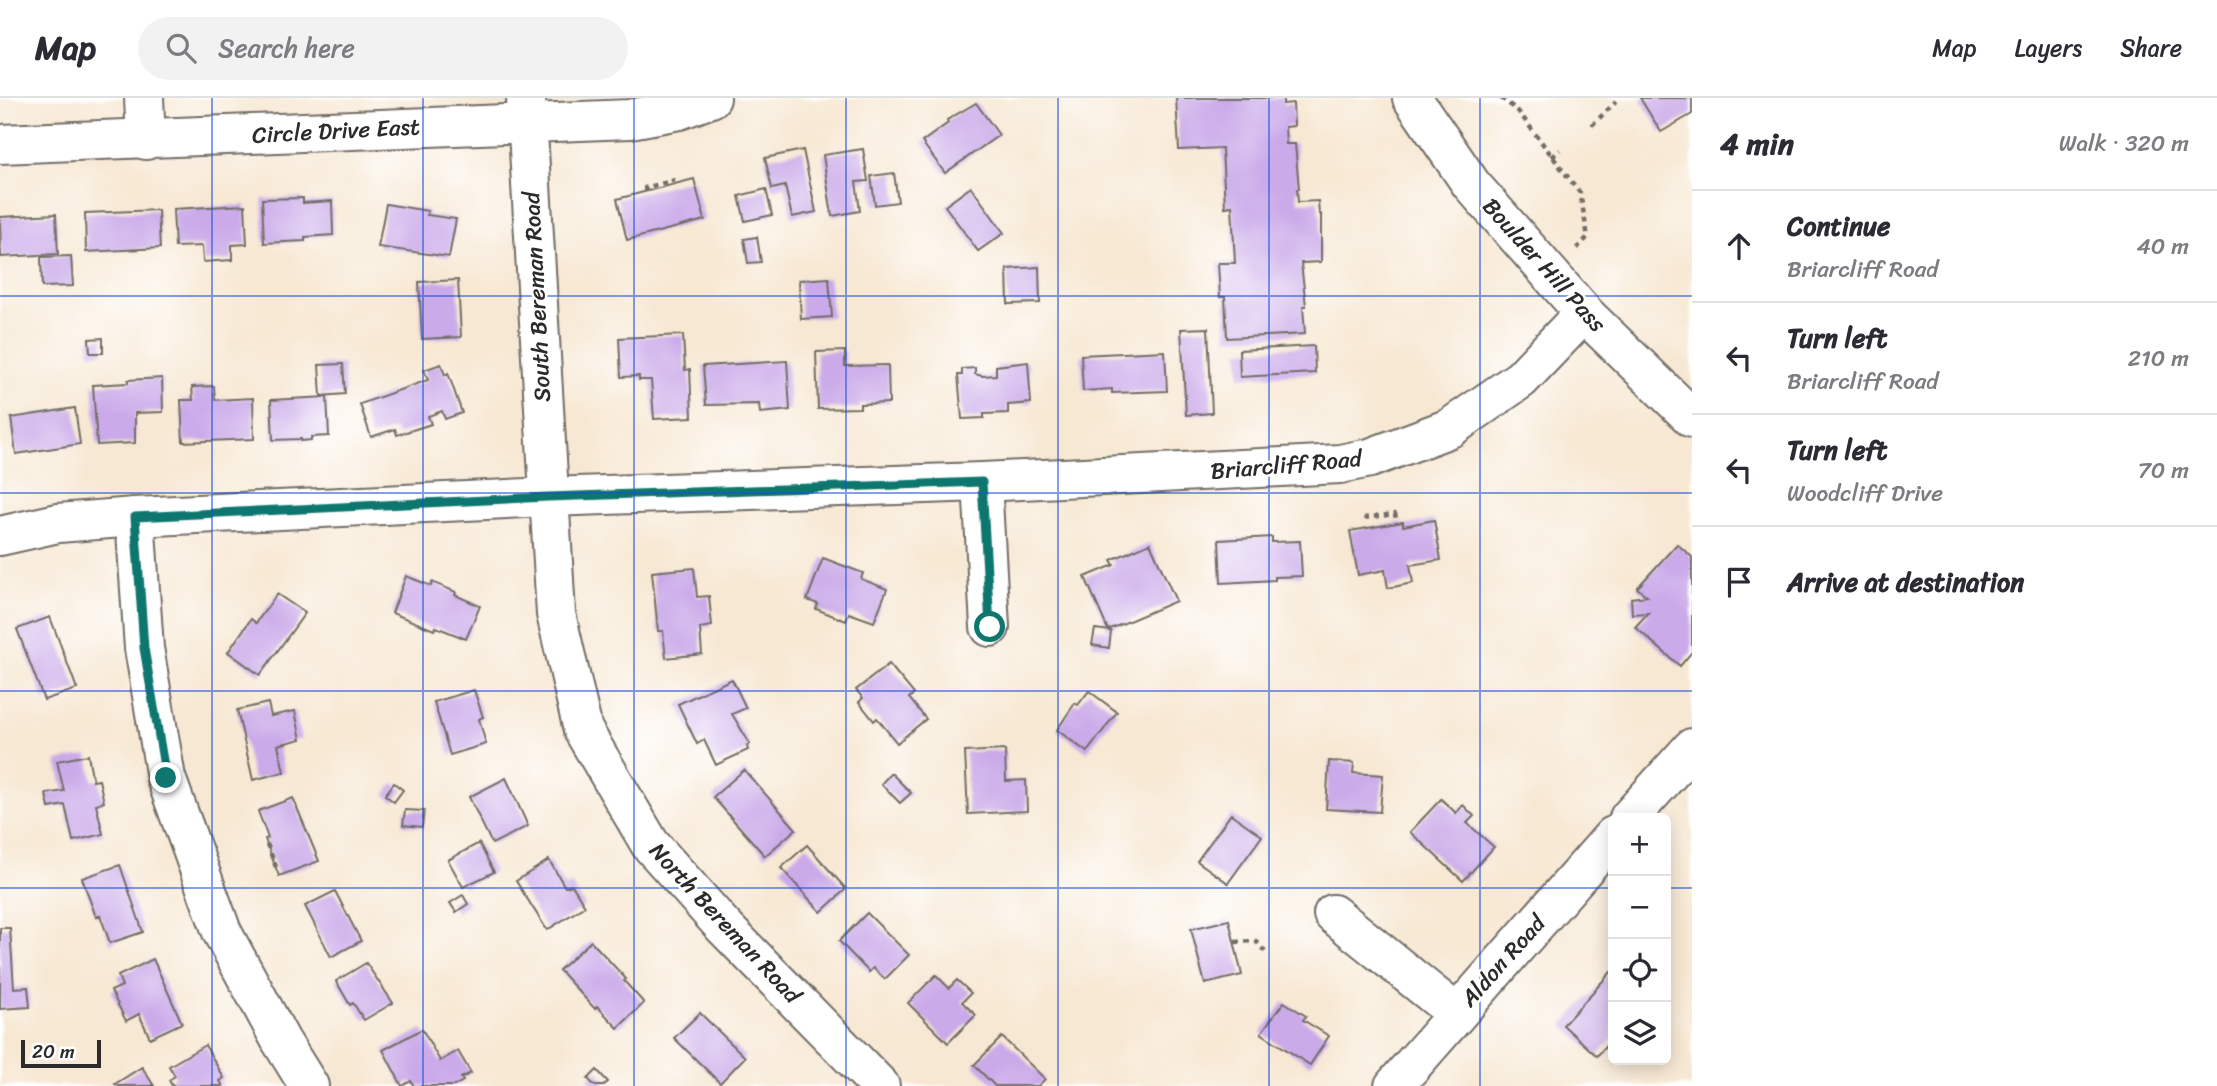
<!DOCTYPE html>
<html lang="en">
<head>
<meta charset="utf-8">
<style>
  :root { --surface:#fff; --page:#f2f2f3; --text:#2b2b33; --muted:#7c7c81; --line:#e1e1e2 }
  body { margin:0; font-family:Sriracha,sans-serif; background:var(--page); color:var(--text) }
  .controls { position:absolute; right:21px; bottom:21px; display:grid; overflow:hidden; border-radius:10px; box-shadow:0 4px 18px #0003 }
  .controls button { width:63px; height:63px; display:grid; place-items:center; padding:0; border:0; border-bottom:2px solid var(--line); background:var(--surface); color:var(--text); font:35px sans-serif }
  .scale { position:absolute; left:21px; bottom:18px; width:80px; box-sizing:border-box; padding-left:7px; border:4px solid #2b2b2b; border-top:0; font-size:19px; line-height:24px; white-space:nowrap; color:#2b2b2b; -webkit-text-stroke:5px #fff; paint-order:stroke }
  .stop { position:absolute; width:21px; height:21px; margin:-16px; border:5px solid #0f766e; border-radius:50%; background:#fff }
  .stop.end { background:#0f766e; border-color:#fff; box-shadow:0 2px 7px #0008 }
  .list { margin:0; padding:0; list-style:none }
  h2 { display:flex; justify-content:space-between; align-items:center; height:91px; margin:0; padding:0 28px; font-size:30px }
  h2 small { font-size:23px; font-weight:400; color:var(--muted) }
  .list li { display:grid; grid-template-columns:46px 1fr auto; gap:21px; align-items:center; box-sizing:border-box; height:112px; padding:0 28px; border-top:2px solid var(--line) }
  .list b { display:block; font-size:26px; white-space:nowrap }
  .list p { margin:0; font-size:23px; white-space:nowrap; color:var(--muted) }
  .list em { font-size:23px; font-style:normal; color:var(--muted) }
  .icon { flex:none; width:38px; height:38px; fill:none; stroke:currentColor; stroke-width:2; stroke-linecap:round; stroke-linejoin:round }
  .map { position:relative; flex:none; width:1692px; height:988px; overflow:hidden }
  header { display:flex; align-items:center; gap:42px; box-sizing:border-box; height:98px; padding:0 35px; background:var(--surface); border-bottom:2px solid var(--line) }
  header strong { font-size:33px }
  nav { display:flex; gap:38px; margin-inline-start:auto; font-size:24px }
  .search { width:490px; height:63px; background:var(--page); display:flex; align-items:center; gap:18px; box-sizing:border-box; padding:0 24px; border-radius:38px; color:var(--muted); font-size:26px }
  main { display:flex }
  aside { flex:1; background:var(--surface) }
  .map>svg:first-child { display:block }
  .building { fill:#caaae9 }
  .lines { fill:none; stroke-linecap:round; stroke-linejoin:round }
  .minor-casing { stroke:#726d66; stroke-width:42 }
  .path { stroke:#726d66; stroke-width:4.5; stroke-dasharray:5 5; stroke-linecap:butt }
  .minor { stroke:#fff; stroke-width:38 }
  .route { stroke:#0f766e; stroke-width:9 }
  .grid { fill:none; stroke:#1d4ed8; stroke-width:2; stroke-opacity:0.55 }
  .labels { text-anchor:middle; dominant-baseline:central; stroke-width:5; stroke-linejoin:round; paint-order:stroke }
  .street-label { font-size:23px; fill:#2b2b2b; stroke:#fff }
</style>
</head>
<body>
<header>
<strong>Map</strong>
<div class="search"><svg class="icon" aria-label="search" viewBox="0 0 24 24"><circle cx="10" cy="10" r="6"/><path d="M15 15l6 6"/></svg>Search here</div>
<nav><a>Map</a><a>Layers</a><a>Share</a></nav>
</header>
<main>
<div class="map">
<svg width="1692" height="988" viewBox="0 0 1692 988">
  <rect width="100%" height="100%" fill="#fff"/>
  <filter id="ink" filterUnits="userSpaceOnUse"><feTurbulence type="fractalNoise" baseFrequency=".0143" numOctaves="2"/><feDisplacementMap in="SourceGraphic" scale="14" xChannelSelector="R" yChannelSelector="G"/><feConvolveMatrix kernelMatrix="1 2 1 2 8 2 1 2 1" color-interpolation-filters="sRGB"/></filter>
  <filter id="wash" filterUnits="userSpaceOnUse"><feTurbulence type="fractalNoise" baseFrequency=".00686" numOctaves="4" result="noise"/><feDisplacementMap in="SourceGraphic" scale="28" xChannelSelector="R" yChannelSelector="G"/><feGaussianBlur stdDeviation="1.57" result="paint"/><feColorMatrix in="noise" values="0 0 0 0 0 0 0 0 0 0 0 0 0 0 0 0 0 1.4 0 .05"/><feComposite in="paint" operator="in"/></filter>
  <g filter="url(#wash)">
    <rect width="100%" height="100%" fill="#f7e8d3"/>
    <g id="blocks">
      <g class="building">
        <polygon points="1176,0 1283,0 1283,6 1293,5 1294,28 1285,29 1286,46 1295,46 1299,91 1297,91 1298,104 1318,103 1319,116 1321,116 1321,164 1301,165 1306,208 1303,208 1305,236 1227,240 1225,199 1220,199 1218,165 1235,165 1232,108 1225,109 1222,50 1179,52"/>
        <polygon points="1640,0 1692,0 1692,16 1661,34"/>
        <polygon points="976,5 999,37 945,75 922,44 948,25 947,22"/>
        <polygon points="863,51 868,83 856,84 860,113 832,118 823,57"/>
        <polygon points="803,52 816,114 792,119 785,88 772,91 765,60"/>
        <polygon points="894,75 898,104 875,107 871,78"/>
        <polygon points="694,81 705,122 627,142 617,101"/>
        <polygon points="971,89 1004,135 978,153 945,108"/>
        <polygon points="766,91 772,117 745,123 739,98"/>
        <polygon points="303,100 303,105 332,103 333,137 305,139 305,143 264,145 262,101"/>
        <polygon points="386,106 428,113 427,117 456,121 449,159 378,149"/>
        <polygon points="245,107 247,146 232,147 232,162 203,164 202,148 175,149 173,111"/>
        <polygon points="158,112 160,150 86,154 85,115"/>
        <polygon points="56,116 58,156 1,159 0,119"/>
        <polygon points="757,139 761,164 748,165 744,141"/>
        <polygon points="71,158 73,188 42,189 41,159"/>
        <polygon points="1039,169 1040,205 1008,206 1007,171"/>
        <polygon points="829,180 832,219 801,221 799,182"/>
        <polygon points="458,182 461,239 422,241 419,184"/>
        <polygon points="1208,230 1212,315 1186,317 1181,231"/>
        <polygon points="683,237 685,272 690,271 692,319 654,321 651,282 639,282 639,278 621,279 619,240"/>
        <polygon points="103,240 103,255 90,255 89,241"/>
        <polygon points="1314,248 1315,275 1240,279 1239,252"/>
        <polygon points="845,253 845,268 888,267 889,305 860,306 860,310 818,311 816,254"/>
        <polygon points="1165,253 1167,293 1112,295 1112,291 1083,293 1081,257"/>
        <polygon points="787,263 790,312 760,315 759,306 706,307 703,268"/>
        <polygon points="1028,264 1031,305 1008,307 1008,315 984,316 984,320 962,321 958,277 962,277 962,271 975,270 975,276 982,278 996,277 996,268"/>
        <polygon points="343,266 345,296 321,298 319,267"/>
        <polygon points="441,266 445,277 448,275 462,315 445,321 442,313 428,318 431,326 397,337 395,331 371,339 360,306 428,282 424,272"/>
        <polygon points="162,280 163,314 135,315 135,345 97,347 93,287 128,285 128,282"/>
        <polygon points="214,288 215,302 253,300 254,341 183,344 181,302 193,302 192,289"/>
        <polygon points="327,299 329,338 311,339 311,342 301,343 301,341 273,342 271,302"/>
        <polygon points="75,310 80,346 16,356 11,320"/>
        <polygon points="1434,422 1441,462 1410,467 1413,485 1388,490 1385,472 1358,477 1350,433 1403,424 1403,428"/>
        <polygon points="1272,439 1272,444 1300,443 1302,478 1275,479 1275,482 1221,485 1219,442"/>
        <polygon points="1150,445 1176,503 1108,532 1085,479 1114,467 1111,462"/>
        <polygon points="1677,446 1692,459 1692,554 1680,568 1635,529 1648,515 1632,516 1631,500 1647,498 1637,490"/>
        <polygon points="823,460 863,475 861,481 887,491 874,524 849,515 846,523 816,511 818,506 807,502"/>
        <polygon points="694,470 697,499 709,498 712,528 700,530 702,556 666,560 663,533 658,533 652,474"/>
        <polygon points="406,478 431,488 432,484 456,494 455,497 480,508 466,541 436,529 434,532 392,515"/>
        <polygon points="277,496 305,515 260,577 228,554 251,521 256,525"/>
        <polygon points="50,519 77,591 44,602 17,531"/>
        <polygon points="1095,531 1111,533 1109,550 1092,547"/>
        <polygon points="889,566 914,596 909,600 926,621 897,645 877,620 874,623 859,604 863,600 856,592"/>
        <polygon points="732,581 746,610 732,616 750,646 747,648 748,652 716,667 704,642 697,646 678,606"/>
        <polygon points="474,592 483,619 479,621 486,646 450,657 434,604"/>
        <polygon points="1089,593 1117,614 1087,654 1057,632 1075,605 1078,607"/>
        <polygon points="268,605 271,618 295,613 301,641 278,647 284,674 253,682 237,612"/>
        <polygon points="1005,652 1006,683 1026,682 1027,713 968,716 965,654"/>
        <polygon points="88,657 93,683 99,682 104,704 96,706 103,736 73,743 65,707 49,710 46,696 64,693 57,663"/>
        <polygon points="1329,663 1354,665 1353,675 1383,677 1380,714 1326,711"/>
        <polygon points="744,672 796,731 765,758 713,699"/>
        <polygon points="891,675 911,695 900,705 881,686"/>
        <polygon points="506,680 528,728 492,746 469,699"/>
        <polygon points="394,685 403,692 394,704 385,697"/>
        <polygon points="293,700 319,763 279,778 265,741 268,740 258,713"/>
        <polygon points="1441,701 1456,715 1463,707 1474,718 1467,725 1494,749 1463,783 1410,734"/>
        <polygon points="405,712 424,713 422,729 403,727"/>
        <polygon points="1231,716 1262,738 1228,785 1197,763"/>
        <polygon points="479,745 494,774 463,789 448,762"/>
        <polygon points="807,747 846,791 821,814 781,770"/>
        <polygon points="549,762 565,789 572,787 585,808 547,832 516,783"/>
        <polygon points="120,767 143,834 110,845 100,817 96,819 82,780"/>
        <polygon points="335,793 361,843 331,859 305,808"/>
        <polygon points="463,797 468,806 456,814 450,805"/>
        <polygon points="867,815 909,857 885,881 873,870 869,874 839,843"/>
        <polygon points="1229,822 1242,877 1205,886 1191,831"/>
        <polygon points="0,830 10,830 14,890 28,889 30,909 0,911"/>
        <polygon points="591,843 626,881 624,883 644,905 618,930 597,908 595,911 559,872"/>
        <polygon points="153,861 182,925 150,940 139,916 126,923 111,893 122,888 118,878"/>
        <polygon points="366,865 393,905 364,922 353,905 350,907 336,883"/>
        <polygon points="1611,874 1613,876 1613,940 1597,958 1563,927"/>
        <polygon points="936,877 949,890 957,882 971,895 962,904 976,917 948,945 908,905"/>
        <polygon points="1284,904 1306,918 1303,922 1329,938 1310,967 1261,935"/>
        <polygon points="700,915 745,959 720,985 674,940"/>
        <polygon points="422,931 440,963 458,953 471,975 461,980 463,983 454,988 414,988 411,983 402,988 383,952"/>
        <polygon points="1002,939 1045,981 1038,988 995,988 974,967"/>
        <polygon points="205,947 224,980 220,983 223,988 172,988 169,982 175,978 169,968"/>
        <polygon points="142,969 154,988 117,988 115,986"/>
        <polygon points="597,972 608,984 603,988 595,988 588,981"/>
      </g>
    </g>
  </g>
  <g filter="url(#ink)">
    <use href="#blocks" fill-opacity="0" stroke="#726d66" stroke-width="2"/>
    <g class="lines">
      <g class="minor-casing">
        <g id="minor">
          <polyline points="144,0 146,42"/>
          <polyline points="526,0 556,516 583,632 650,746 724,829 880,988"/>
          <polyline points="1412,0 1471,86 1584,215 1692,320"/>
          <polyline points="0,46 630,21 679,12 711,0"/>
          <polyline points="982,384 990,529"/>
          <polyline points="135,419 144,550 166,680 222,834 281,943 309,988"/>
          <polyline points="0,438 58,425 135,419 548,399 982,384 1340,366 1370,360 1450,330 1521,281 1584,215"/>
          <polyline points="1629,720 1692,650"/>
          <polyline points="1333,816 1456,915"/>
          <polyline points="1394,988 1613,738"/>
        </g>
      </g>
      <g class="path">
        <polyline points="1501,0 1518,13 1580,95 1588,139 1574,153"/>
        <polyline points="1592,27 1616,4"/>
        <polyline points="1552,59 1560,52"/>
        <polyline points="646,93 645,90 675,82"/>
        <polyline points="1364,420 1395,416 1397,425"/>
        <polyline points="267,746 276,769"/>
        <polyline points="1235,844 1256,843 1267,856"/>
      </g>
      <use href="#minor" class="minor"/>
    </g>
  </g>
  <g class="lines" filter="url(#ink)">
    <polyline class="route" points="166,680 144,550 135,419 548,399 982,384 990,529"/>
  </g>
  <path class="grid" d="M212 0V988M423 0V988M634 0V988M846 0V988M1058 0V988M1269 0V988M1480 0V988M0 198H1692M0 395H1692M0 593H1692M0 790H1613M1666 790H1692"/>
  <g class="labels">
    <g class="street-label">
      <text transform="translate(336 33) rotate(-3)">Circle Drive East</text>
      <text transform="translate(1544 167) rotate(48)">Boulder Hill Pass</text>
      <text transform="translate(537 199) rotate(-93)">South Bereman Road</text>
      <text transform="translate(1286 367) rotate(-5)">Briarcliff Road</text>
      <text transform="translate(725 825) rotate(47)">North Bereman Road</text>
      <text transform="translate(1503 863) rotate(-48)">Aldon Road</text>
    </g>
  </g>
</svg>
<div class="controls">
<button>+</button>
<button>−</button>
<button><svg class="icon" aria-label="locate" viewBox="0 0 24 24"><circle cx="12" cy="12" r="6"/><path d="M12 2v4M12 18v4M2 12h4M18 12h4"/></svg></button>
<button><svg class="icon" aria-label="layers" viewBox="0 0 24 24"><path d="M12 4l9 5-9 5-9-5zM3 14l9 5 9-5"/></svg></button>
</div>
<div class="scale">20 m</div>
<div class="stop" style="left:990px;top:529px"></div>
<div class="stop end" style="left:166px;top:680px"></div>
</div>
<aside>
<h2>4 min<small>Walk · 320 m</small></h2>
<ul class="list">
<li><svg class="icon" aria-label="ahead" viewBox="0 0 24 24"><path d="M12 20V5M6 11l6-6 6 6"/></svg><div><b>Continue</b><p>Briarcliff Road</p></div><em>40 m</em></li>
<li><svg class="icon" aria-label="left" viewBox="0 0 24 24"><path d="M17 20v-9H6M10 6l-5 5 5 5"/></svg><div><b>Turn left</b><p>Briarcliff Road</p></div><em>210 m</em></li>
<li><svg class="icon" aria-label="left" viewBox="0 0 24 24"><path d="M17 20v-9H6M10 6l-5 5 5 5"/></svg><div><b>Turn left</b><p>Woodcliff Drive</p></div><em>70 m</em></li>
<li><svg class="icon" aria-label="arrive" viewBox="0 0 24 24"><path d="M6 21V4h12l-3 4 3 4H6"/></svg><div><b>Arrive at destination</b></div></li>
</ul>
</aside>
</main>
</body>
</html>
